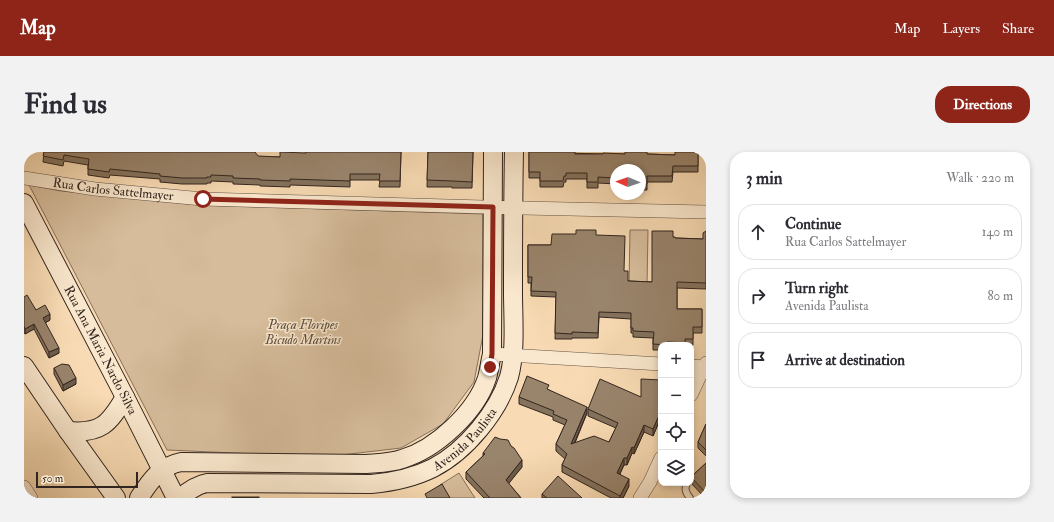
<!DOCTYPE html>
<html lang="en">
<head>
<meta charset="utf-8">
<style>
  :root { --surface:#fff; --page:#f2f2f3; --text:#2b2b33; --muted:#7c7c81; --line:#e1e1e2; --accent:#8f2418 }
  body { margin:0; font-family:"IM FELL Double Pica",serif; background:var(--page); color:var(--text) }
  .controls { position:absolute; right:12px; bottom:12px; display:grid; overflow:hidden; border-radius:8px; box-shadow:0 2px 6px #0003 }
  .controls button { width:36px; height:36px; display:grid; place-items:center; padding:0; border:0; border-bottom:1px solid var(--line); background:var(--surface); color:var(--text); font:20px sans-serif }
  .compass { position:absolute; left:586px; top:12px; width:36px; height:36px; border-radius:50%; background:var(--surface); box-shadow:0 2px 6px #0003; rotate:272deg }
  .scale { position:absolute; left:12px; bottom:10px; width:102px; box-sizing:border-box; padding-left:4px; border:2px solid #32251f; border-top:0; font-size:11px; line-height:14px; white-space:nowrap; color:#32251f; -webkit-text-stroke:3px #fae8ce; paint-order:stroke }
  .stop { position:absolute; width:12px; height:12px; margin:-9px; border:3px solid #8f2418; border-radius:50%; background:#fff }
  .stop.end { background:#8f2418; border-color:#fff; box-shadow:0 1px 4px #0008 }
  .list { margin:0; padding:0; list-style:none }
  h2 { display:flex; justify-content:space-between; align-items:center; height:52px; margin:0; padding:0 16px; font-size:17px }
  h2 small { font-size:13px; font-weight:400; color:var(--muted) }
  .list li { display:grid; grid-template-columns:26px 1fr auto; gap:12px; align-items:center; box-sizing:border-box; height:56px; margin:0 8px 8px; padding:0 8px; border:1px solid var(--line); border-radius:16px }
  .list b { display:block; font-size:15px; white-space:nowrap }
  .list p { margin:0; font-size:13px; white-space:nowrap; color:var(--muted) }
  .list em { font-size:13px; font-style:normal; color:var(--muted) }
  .icon { flex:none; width:22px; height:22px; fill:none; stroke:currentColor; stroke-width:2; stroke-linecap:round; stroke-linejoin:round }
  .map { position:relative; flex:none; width:682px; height:346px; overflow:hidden; border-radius:16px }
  header { display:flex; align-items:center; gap:24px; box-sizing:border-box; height:56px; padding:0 20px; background:var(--accent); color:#fff }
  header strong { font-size:19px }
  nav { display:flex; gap:22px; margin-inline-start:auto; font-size:14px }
  .intro { display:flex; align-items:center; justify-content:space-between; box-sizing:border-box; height:96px; padding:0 24px }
  h1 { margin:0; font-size:28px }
  .button { padding:10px 18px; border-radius:16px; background:var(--accent); color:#fff; font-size:14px; font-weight:700 }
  main { display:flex; gap:24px; padding:0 24px }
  aside { flex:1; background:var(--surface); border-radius:16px; box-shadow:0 2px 6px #0003 }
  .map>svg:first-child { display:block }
  .green { fill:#d6bc9b; stroke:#84705d }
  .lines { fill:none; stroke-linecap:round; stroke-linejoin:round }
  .lane-casing { stroke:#645244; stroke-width:8 }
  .street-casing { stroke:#645244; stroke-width:14 }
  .secondary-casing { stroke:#32251f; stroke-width:20 }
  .lane { stroke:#fae8ce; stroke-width:6 }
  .street { stroke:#fae8ce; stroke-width:13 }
  .secondary { stroke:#fae8ce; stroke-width:18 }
  .wall { fill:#84725d; stroke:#32251f }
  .shaded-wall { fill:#6b5c4c; stroke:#32251f }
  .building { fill:#99846c; stroke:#32251f }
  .route { stroke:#8f2418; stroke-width:5 }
  .labels { text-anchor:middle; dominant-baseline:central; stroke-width:3; stroke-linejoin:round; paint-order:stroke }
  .street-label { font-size:13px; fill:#32251f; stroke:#fae8ce }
  .park-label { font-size:13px; font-style:italic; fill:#5b4b3e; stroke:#fae8ce }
</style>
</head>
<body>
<header>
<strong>Map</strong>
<nav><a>Map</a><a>Layers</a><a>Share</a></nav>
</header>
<div class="intro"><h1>Find us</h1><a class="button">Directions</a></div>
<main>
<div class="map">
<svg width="682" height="346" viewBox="0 0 682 346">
  <rect width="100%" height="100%" fill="#f8dbb4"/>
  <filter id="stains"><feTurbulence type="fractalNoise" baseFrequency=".005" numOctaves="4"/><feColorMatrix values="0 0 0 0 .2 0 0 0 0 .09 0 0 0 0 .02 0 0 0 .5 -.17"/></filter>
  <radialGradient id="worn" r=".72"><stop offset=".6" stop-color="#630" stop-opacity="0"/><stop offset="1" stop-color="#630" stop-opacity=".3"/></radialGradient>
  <g class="green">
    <polygon points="5,33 37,39 176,53 459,62 459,183 450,230 419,272 377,296 300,305 143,298"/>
    <polygon points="606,78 624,78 623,134 605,134"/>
    <polygon points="435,321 451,346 424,346 416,333"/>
  </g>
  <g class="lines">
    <g class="lane-casing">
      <path id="lane" d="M663 331C660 337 662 341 666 346"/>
    </g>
    <g class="street-casing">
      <g id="street">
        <path id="s1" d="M0 26 71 37 179 47 499 56 682 60"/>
        <polyline points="468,202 637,212"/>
        <polyline points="667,214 680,215"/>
        <polyline points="667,243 682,211"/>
        <polyline points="0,335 7,346"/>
        <polyline points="616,346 626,330 637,306"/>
      </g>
    </g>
    <g class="secondary-casing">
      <g id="secondary">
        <path id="s2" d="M0 51 101 245 152 346"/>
        <polyline points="0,214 44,279 92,346"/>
        <path d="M44 279C77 282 85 272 101 245"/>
        <path d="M115 346C126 329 136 314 157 310L342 312C354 311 367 311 378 307 412 297 452 260 463 226 465 219 466 210 468 202L469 0"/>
        <path id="s3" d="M156 346C164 339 172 333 183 331L347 332C369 330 389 326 409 316 442 299 474 260 485 225 492 200 489 165 489 140 489 93 489 47 490 0"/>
      </g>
    </g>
    <use href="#lane" class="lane"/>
    <use href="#street" class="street"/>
    <use href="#secondary" class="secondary"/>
  </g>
  <g class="wall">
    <polygon points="20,0 256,5 282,1 377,0 376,35 355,35 356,28 326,28 326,35 266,33 266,35 236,34 236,33 209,32 209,30 187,29 187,31 183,31 183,32 158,32 136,30 136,27 86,23 85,26 64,23 64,13 40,9 39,14 19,10"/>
    <polygon points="404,0 449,0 448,36 428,36 428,35 403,35"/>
    <polygon points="505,0 579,2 623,2 651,3 674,0 674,20 649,20 648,30 623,30 623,38 616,38 616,18 592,18 592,32 574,31 574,36 563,36 563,27 542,27 542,30 540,30 539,35 516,35 516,26 505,26"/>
    <polygon points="682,79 682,137 653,136 653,157 678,157 678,181 669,181 669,193 637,193 637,198 629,198 629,186 609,185 609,181 607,181 607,167 575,165 574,186 548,186 548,187 531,187 532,145 507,144 507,131 504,131 504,93 527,93 572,83 600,119 604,129 628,130 649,85 651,86 679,87"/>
    <polygon points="0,145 12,158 26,168 21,171 35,201 25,206 10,177 1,182 0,180"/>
    <polygon points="30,216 52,232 39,239 30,222"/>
    <polygon points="637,228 637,265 629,284 620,280 610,302 608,301 603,313 600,313 596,322 605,334 599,346 587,346 538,320 538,313 541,307 532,299 532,292 541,273 529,268 529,265 495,252 495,245 525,238 563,261 551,291 585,290 592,276 564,264 564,257 617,245"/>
    <polygon points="682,272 682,304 674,296 674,290"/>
    <polygon points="487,294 498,315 484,331 497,346 460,346 442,327 442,320 459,304 459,301"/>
    <polygon points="682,311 682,346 681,346 667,331 667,325"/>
    <polygon points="518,342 558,346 518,346"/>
  </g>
  <g class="shaded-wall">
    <polygon points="26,162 26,168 19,172 19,166"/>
    <polygon points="10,172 10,177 1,182 1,177"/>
    <polygon points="35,196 35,201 25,206 25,200"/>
    <polygon points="52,226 52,232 39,239 39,233"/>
    <polygon points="563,255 563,261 547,299 547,292"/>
    <polygon points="637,259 637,265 629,284 629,277"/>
    <polygon points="620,273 620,280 610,302 610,296"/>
    <polygon points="608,295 608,301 603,313 603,306"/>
    <polygon points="600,306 600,313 593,327 593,321"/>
    <polygon points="498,308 498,315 482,335 482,328"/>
    <polygon points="605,327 605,334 599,346 596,346 596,344"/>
  </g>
  <g class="building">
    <polygon points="20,0 231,0 234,4 256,5 256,0 282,1 282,0 377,0 376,29 355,29 356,22 326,22 326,29 266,27 266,29 236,28 236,27 209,26 209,24 187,23 187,25 183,25 183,26 158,26 136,24 136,22 86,17 85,20 64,17 65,7 40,3 39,8 19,4"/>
    <polygon points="404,0 449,0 448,30 428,29 403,28"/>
    <polygon points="505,0 551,0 551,2 579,2 579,1 601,2 601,0 623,0 623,2 651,3 651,0 674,0 674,14 649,14 648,24 623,24 623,32 616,32 616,18 592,18 592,26 574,25 574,30 563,30 563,21 542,21 542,24 540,24 539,29 516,29 516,20 505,20"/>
    <polygon points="552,78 572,78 572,83 601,84 600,119 604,119 604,129 628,130 628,79 649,79 649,85 651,85 651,86 679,87 679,81 682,79 682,131 653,130 653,157 678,157 678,175 669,175 669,187 661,187 661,191 643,190 643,193 629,192 630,180 609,179 609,176 607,176 607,161 575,160 574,181 548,180 548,182 531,181 532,140 507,139 508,125 504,125 504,93 527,93 528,82 552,82"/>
    <polygon points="3,143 12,158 21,153 26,162 19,166 35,196 25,200 10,172 1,177 0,174 0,145"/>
    <polygon points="38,212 45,213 52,226 39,233 30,216"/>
    <polygon points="503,224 525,233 523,237 563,255 547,292 570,284 585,290 594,271 564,257 576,227 617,245 617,227 637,228 637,259 629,277 620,273 610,296 608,295 603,306 600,306 593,321 605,327 596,344 538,313 543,302 532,292 543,268 529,262 530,259 495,245"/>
    <polygon points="682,272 682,298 674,290"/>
    <polygon points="471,285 476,287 484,288 487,294 490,296 498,308 482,328 497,346 466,346 442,320 461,302 459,301"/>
    <polygon points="682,311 682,341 667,325"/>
    <polygon points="534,324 558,346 523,346 518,342"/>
    <polygon points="418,332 426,346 403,346 401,342"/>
    <rect x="208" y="345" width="27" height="1"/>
  </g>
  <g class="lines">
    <polyline class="route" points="179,47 469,55 468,202 466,215"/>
  </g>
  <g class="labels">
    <g class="street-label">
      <text stroke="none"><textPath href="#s1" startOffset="90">Rua Carlos Sattelmayer</textPath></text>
      <text stroke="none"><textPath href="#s2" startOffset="166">Rua Ana Maria Nardo Silva</textPath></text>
      <text stroke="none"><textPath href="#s3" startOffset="303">Avenida Paulista</textPath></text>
    </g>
    <g class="park-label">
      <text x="279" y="173">Praça Floripes<tspan x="279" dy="15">Bicudo Martins</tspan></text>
    </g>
  </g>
  <rect width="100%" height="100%" filter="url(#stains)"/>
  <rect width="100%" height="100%" fill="url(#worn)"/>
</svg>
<div class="controls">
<button>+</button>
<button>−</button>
<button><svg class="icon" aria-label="locate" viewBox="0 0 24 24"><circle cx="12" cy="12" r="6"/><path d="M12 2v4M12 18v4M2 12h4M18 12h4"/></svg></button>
<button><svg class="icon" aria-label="layers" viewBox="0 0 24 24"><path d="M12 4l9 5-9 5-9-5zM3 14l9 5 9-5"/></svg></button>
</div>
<svg class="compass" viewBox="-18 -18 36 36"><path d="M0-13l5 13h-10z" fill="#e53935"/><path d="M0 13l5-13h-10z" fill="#7c7c81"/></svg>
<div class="scale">50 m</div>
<div class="stop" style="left:179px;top:47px"></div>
<div class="stop end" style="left:466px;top:215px"></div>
</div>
<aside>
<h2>3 min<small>Walk · 220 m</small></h2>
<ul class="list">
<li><svg class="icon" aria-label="ahead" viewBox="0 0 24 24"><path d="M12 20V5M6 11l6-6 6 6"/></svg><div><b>Continue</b><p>Rua Carlos Sattelmayer</p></div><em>140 m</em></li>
<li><svg class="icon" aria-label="right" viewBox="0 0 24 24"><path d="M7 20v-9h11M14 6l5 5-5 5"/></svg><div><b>Turn right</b><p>Avenida Paulista</p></div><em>80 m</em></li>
<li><svg class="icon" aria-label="arrive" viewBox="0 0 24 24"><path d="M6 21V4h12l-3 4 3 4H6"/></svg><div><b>Arrive at destination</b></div></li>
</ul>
</aside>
</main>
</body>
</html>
